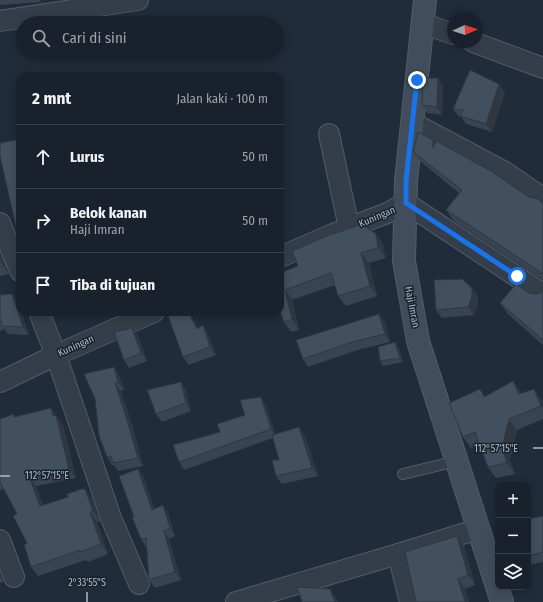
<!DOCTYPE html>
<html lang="id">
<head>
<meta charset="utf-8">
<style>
  :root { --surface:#18212c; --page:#212934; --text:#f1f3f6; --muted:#9fa3a9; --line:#363e48 }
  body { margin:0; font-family:"Fira Sans Condensed",sans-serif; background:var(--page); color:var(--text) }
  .controls { position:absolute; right:12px; bottom:12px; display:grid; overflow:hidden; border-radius:8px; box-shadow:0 2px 10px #0003 }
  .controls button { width:36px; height:36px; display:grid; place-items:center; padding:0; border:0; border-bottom:1px solid var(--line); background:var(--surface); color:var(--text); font:20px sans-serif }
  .compass { position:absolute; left:447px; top:12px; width:36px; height:36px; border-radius:50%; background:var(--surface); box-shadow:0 2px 10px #0003; rotate:87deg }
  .stop { position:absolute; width:12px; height:12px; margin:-9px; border:3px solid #1a73e8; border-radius:50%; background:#fff }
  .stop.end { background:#1a73e8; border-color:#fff; box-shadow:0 1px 4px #0008 }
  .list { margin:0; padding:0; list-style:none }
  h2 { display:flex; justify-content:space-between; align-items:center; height:52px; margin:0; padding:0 16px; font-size:17px }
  h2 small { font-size:13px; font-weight:400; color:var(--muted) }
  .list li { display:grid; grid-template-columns:26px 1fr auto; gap:12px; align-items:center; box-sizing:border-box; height:64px; padding:0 16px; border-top:1px solid var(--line) }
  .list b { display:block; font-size:15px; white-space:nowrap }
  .list p { margin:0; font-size:13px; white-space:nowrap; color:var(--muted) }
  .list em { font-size:13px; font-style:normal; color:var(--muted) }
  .icon { flex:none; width:22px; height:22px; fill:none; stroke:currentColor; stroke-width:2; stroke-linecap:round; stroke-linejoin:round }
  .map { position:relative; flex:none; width:543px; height:602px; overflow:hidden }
  .search { position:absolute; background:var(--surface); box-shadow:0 2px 10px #0003; left:16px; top:16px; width:268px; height:44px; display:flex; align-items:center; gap:10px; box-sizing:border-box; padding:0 14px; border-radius:22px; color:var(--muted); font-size:15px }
  .panel { position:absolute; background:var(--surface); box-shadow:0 2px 10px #0003; left:16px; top:72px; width:268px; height:244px; border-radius:12px }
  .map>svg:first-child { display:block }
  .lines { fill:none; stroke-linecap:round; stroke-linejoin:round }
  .lane-casing { stroke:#515c67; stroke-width:12 }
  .street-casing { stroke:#515c67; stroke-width:22 }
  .secondary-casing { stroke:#515c67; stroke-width:24 }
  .lane { stroke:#343e4a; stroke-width:10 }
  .street { stroke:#343e4a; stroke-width:20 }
  .secondary { stroke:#414d5d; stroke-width:22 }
  .wall { fill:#384451 }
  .shaded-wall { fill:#2e3742 }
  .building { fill:#414f5e; stroke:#2e3742 }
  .route { stroke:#1a73e8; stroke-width:5 }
  .ticks { fill:none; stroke:#aeb9c6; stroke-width:1.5 }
  .labels { text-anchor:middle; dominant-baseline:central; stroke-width:3; stroke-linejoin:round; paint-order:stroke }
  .street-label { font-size:10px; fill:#aeb9c6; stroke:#19232e }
  .ticks-label { font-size:10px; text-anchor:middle; fill:#aeb9c6; stroke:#19232e; stroke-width:3; stroke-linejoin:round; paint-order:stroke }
</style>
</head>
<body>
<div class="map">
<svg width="543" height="602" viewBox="0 0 543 602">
  <rect width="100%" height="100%" fill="#202c3a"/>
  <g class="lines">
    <g class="lane-casing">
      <polyline id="lane" points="403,474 457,461"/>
    </g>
    <g class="street-casing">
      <g id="street">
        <polyline points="0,21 138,0"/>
        <polyline points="422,23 453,34"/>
        <polyline points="473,42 543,68"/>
        <polyline points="413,123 505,172 543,198"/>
        <polyline points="329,134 349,228"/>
        <polyline points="0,223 20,271"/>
        <polyline points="280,257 333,234 387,213 406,203 543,294"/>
        <polyline points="39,312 56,355 111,518 139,584"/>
        <polyline points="0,382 56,355 154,312"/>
        <polyline points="0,540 14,577"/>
        <polyline points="398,554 410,602"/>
        <polyline points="236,602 398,554 478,529"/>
      </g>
    </g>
    <g class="secondary-casing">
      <polyline id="secondary" points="425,0 406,181 404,261 418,341 502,602"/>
    </g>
    <use href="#lane" class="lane"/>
    <use href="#street" class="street"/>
    <use href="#secondary" class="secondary"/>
  </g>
  <g class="wall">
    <polygon points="0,0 40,0 41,2 0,5"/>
    <polygon points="438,78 443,86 442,115 427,113 422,105"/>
    <polygon points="499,84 505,92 492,132 466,124 461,117 459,117 453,109"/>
    <polygon points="435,143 543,204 543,280 454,221 446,210 459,193 421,162 413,152"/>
    <polygon points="376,234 383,245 386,258 369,263 377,296 346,306 338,296 335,285 292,300 299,330 291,332 284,322 280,273"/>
    <polygon points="0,253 9,274 0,276"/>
    <polygon points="543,291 543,345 508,314 500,303 529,293 535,294 541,293"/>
    <polygon points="0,295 18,302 20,312 21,312 29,335 8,334 4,329 0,331"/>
    <polygon points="478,296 478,305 474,315 442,318 436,310"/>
    <polygon points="171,312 189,312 198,328 208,333 216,355 189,365 183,357"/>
    <polygon points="385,322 390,342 358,350 308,367 303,359"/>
    <polygon points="138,336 147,361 129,368 124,360"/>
    <polygon points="398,346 403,362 383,366 380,361"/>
    <polygon points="114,367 119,375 124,390 121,391 133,428 143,466 118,471 114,465 112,465 107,457"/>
    <polygon points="181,382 186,390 191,411 162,422 156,414"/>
    <polygon points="480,389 485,396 542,400 543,402 543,419 517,430 510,459 515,474 496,478 488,467 479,445 471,448 463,437"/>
    <polygon points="266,405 275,434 305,435 318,476 282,484 276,476 279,460 273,438 184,470 179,462 245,415"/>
    <polygon points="51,408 63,425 76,478 36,486 43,505 68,497 85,489 92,499 100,521 97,522 108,554 88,562 86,560 38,576 31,567 27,543 17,514 4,489 0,490 0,419 13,414 15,417"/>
    <polygon points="138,469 144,477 154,509 168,513 175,536 169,539 181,580 155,588 149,580 147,547 146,547 141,539 134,517"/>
    <polygon points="543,516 543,562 528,565 528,519"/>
    <polygon points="464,546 475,585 465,589 469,602 416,602"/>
    <polygon points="0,572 4,582 0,583"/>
  </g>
  <g class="shaded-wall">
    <polygon points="438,78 443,86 442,115 437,107"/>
    <polygon points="499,84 505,92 492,132 486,124"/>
    <polygon points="433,140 441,151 433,148"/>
    <polygon points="376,234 383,245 386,258 378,248"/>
    <polygon points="0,253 9,274 3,266 0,258"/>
    <polygon points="361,253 369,263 377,296 370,286"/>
    <polygon points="472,288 478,296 478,305 474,315 468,307"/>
    <polygon points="285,290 292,300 299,330 292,319"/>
    <polygon points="12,294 18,302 20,309 20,312 21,312 29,335 23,327"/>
    <polygon points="188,312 189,312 191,315 203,337 197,329"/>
    <polygon points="379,314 385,322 390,342 385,334"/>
    <polygon points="203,325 208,333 216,355 210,347"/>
    <polygon points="132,328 138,336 147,361 141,353"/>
    <polygon points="395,342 398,346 403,362 400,358"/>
    <polygon points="114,367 119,375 124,390 118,382"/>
    <polygon points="513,381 521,392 527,405 519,394"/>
    <polygon points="181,382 186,390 191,411 186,403"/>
    <polygon points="115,383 121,391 133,428 143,466 138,458"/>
    <polygon points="534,389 542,400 543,402 543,409 541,406"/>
    <polygon points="261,397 266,405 276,436 271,429"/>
    <polygon points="51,408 63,425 76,478 69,469"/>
    <polygon points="509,419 517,430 510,459 515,474 507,463 502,448"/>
    <polygon points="299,427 305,435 318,476 312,468"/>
    <polygon points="138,469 144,477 157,518 152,510"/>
    <polygon points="29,476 36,486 47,516 40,506"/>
    <polygon points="85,489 92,499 100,521 93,511"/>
    <polygon points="163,505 168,513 175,536 170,528"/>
    <polygon points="90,512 97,522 108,554 101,544"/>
    <polygon points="164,531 169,539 181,580 175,572"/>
    <polygon points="457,536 464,546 475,585 468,575"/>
    <polygon points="0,572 4,582 0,576"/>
    <polygon points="458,579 465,589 469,602 465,602"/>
    <polygon points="330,589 336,597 338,602 335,602"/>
  </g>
  <g class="building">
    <polygon points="470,70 499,84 486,124 460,116 463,110 453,109"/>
    <polygon points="423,78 438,78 437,107 422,105"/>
    <polygon points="418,132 433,140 433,148 436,141 491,171 529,197 538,199 543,204 543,275 542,273 446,210 462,190 413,152"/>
    <polygon points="20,139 20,245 0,156 0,143"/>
    <polygon points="362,224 376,234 378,248 361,253 370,286 338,296 331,273 285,290 292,319 284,322 280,311 280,273 298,266 292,251 327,236"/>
    <polygon points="0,258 3,266 0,267"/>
    <polygon points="462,279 472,288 472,297 468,307 436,310 434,280"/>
    <polygon points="516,284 529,293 535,294 541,293 543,291 543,340 500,303"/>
    <polygon points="12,294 23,327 2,326 1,320 0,321 0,295"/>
    <polygon points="171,312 188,312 197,329 203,325 210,347 183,357 167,313"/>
    <polygon points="379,314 385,334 352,342 303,359 296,340"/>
    <polygon points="132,328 141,353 124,360 114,332"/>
    <polygon points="395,342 400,358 380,361 378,347"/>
    <polygon points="114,367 118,382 115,383 127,420 138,458 113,463 111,456 107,457 99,436 95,399 84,374"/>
    <polygon points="513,381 519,394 534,389 541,406 509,419 502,448 507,463 488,467 475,432 463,437 449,403 480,389 484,397"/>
    <polygon points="181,382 186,403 156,414 147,390"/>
    <polygon points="261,397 271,429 179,462 173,445 220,432 217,424 245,415 240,400"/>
    <polygon points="51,408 53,416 56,415 69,469 29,476 40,506 68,497 67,494 81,489 85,489 93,511 90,512 101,544 81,552 80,550 31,567 24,545 27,543 13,516 17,514 0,482 0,419 13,414 14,417"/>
    <polygon points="299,427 312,468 276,476 272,460 279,460 272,435"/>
    <polygon points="138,469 152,510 163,505 170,528 164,531 175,572 149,580 146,538 141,539 132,517 134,517 119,476"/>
    <polygon points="543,516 543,552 528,556 528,519"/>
    <polygon points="457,536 468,575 458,579 465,602 416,602 405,552"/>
    <polygon points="297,587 330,589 335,602 302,602"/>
  </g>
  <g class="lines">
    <polyline class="route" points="417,80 406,181 406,203 517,276"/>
  </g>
  <path class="ticks" d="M533 448H543M0 476H10M87 592V602"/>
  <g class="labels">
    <g class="street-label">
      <text transform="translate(377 217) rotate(-23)">Kuningan</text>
      <text transform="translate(412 307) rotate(79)">Haji Imran</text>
      <text transform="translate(76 346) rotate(-24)">Kuningan</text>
    </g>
  </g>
  <g class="ticks-label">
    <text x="496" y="452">112°57'15"E</text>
    <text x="47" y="479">112°57'15"E</text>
    <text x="87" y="586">2°33'55"S</text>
  </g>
</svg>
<div class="controls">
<button>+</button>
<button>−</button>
<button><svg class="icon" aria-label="layers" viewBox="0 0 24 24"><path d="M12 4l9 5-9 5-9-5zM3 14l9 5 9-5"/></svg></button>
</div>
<svg class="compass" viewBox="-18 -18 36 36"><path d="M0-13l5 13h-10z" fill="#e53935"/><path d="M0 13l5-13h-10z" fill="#9fa3a9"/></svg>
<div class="stop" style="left:517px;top:276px"></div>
<div class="stop end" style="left:417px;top:80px"></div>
<div class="search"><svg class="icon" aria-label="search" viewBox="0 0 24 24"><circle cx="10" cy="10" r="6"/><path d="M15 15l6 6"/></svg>Cari di sini</div>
<section class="panel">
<h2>2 mnt<small>Jalan kaki · 100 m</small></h2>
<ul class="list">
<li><svg class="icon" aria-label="ahead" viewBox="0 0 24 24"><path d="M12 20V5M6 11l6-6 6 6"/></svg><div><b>Lurus</b></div><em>50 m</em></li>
<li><svg class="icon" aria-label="right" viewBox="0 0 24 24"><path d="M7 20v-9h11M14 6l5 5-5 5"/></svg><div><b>Belok kanan</b><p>Haji Imran</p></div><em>50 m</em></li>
<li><svg class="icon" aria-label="arrive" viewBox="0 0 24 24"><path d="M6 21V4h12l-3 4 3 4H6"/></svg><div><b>Tiba di tujuan</b></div></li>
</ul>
</section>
</div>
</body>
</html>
